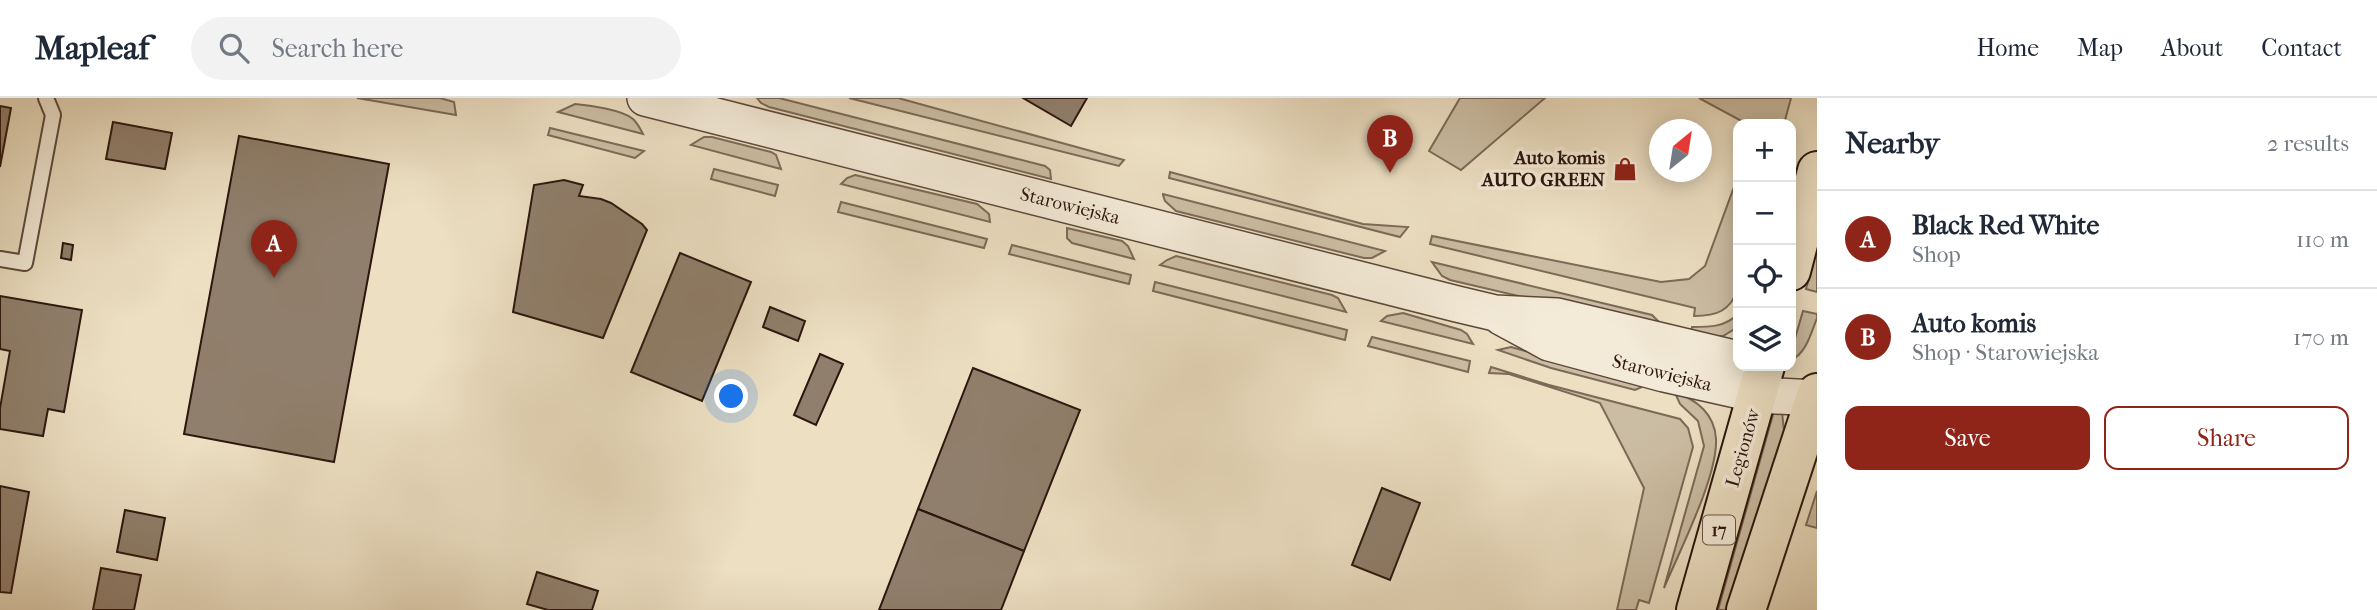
<!DOCTYPE html>
<html lang="en">
<head>
<meta charset="utf-8">
<style>
  :root { --surface:#fff; --page:#f2f2f3; --text:#1f2937; --muted:#747a83; --line:#e0e1e3; --accent:#8f2418 }
  body { margin:0; font-family:"IM FELL French Canon",serif; background:var(--page); color:var(--text) }
  .controls { position:absolute; right:21px; top:21px; display:grid; overflow:hidden; border-radius:14px; box-shadow:0 4px 18px #0003 }
  .controls button { width:63px; height:63px; display:grid; place-items:center; padding:0; border:0; border-bottom:2px solid var(--line); background:var(--surface); color:var(--text); font:35px sans-serif }
  .compass { position:absolute; left:1649px; top:21px; width:63px; height:63px; border-radius:50%; background:var(--surface); box-shadow:0 4px 18px #0003; rotate:30deg }
  .you { position:absolute; left:732px; top:299px; width:24px; height:24px; margin:-18px; border:5px solid #fff; border-radius:50%; background:#1a73e8; box-shadow:0 0 0 10px #1a73e833 }
  .badge { display:grid; place-items:center; width:46px; height:46px; border-radius:50%; background:var(--accent); color:#fff; font-size:23px; font-weight:700 }
  .pin { position:absolute; translate:-50% -58px; filter:drop-shadow(0 2px 4px #0008) }
  .pin::after { content:''; position:absolute; top:37px; width:24px; height:21px; background:inherit; clip-path:polygon(0 0,100% 0,50% 100%) }
  .list { margin:0; padding:0; list-style:none }
  h2 { display:flex; justify-content:space-between; align-items:center; height:91px; margin:0; padding:0 28px; font-size:30px }
  h2 small { font-size:23px; font-weight:400; color:var(--muted) }
  .list li { display:grid; grid-template-columns:46px 1fr auto; gap:21px; align-items:center; box-sizing:border-box; height:98px; padding:0 28px; border-top:2px solid var(--line) }
  .list b { display:block; font-size:26px; white-space:nowrap }
  .list p { margin:0; font-size:23px; white-space:nowrap; color:var(--muted) }
  .list em { font-size:23px; font-style:normal; color:var(--muted) }
  .actions { display:flex; gap:14px; padding:21px 28px }
  .actions a { flex:1; padding:16px 0; border:2px solid var(--accent); border-radius:14px; text-align:center; font-size:24px; color:var(--accent) }
  .actions .main { background:var(--accent); color:#fff }
  .icon { flex:none; width:38px; height:38px; fill:none; stroke:currentColor; stroke-width:2; stroke-linecap:round; stroke-linejoin:round }
  .map { position:relative; flex:none; width:1817px; height:512px; overflow:hidden }
  header { display:flex; align-items:center; gap:42px; box-sizing:border-box; height:98px; padding:0 35px; background:var(--surface); border-bottom:2px solid var(--line) }
  header strong { font-size:33px }
  nav { display:flex; gap:38px; margin-inline-start:auto; font-size:24px }
  .search { width:490px; height:63px; background:var(--page); display:flex; align-items:center; gap:18px; box-sizing:border-box; padding:0 24px; border-radius:38px; color:var(--muted); font-size:26px }
  main { display:flex }
  aside { flex:1; background:var(--surface) }
  .map>svg:first-child { display:block }
  .green { fill:#cbbda3; stroke:#7c6a58; stroke-width:2 }
  .building { fill:#907f6c; stroke:#2c160e; stroke-width:2 }
  .lines { fill:none; stroke-linecap:round; stroke-linejoin:round }
  .service-casing { stroke:#5c483b; stroke-width:18 }
  .tertiary-casing { stroke:#5c483b; stroke-width:38 }
  .trunk-casing { stroke:#2c160e; stroke-width:42 }
  .service { stroke:#f3ead7; stroke-width:14 }
  .tertiary { stroke:#f3ead7; stroke-width:35 }
  .trunk { stroke:#ecdfc2; stroke-width:38 }
  .labels { text-anchor:middle; dominant-baseline:central; stroke-width:7; stroke-linejoin:round; paint-order:stroke }
  .shield { fill:#f3ead7; stroke:#68564a; stroke-width:2 }
  .shield-label { font-size:18px; font-weight:bold; fill:#2c160e }
  .poi-label { font-size:19px; font-weight:bold; fill:#2c160e; stroke:#f3ead7; text-anchor:end }
  .street-label { font-size:19px; fill:#2c160e; stroke:#f3ead7 }
</style>
</head>
<body>
<header>
<strong>Mapleaf</strong>
<div class="search"><svg class="icon" aria-label="search" viewBox="0 0 24 24"><circle cx="10" cy="10" r="6"/><path d="M15 15l6 6"/></svg>Search here</div>
<nav><a>Home</a><a>Map</a><a>About</a><a>Contact</a></nav>
</header>
<main>
<div class="map">
<svg width="1817" height="512" viewBox="0 0 1817 512">
  <rect width="100%" height="100%" fill="#ecdfc2"/>
  <filter id="stains"><feTurbulence type="fractalNoise" baseFrequency=".00286" numOctaves="4"/><feColorMatrix values="0 0 0 0 .2 0 0 0 0 .09 0 0 0 0 .02 0 0 0 .5 -.17"/></filter>
  <radialGradient id="worn" r=".72"><stop offset=".6" stop-color="#630" stop-opacity="0"/><stop offset="1" stop-color="#630" stop-opacity=".3"/></radialGradient>
  <g class="green">
    <polygon points="357,0 440,0 454,4 456,17"/>
    <polygon points="757,0 779,0 1045,68 1050,72 1051,81 769,9 761,5"/>
    <polygon points="849,0 898,0 1124,62 1119,68"/>
    <polygon points="1460,0 1545,0 1461,72 1429,53"/>
    <polygon points="1699,0 1791,0 1784,26 1747,26"/>
    <path d="M575 6C589 7 623 12 633 21 637 25 640 30 643 36L558 14Z"/>
    <polygon points="550,30 644,53 635,60 548,37"/>
    <polygon points="704,39 712,39 771,54 776,57 781,71 691,47"/>
    <polygon points="714,71 778,87 775,98 711,81"/>
    <polygon points="1170,74 1363,126 1408,129 1400,139 1169,80"/>
    <polygon points="855,77 977,106 989,116 990,124 841,86 847,80"/>
    <path d="M1738 78V191C1730 213 1717 218 1694 218L1695 210 1430 146 1432 138 1661 184 1689 181 1705 168Z"/>
    <polygon points="1163,97 1163,96 1385,153 1372,160 1364,160 1176,113 1165,103"/>
    <polygon points="841,104 987,141 984,150 838,114"/>
    <polygon points="1067,130 1122,143 1128,148 1134,161 1072,145 1067,140"/>
    <polygon points="1012,147 1131,177 1129,186 1009,156"/>
    <polygon points="1817,151 1817,194 1806,191"/>
    <polygon points="1176,158 1332,197 1338,200 1346,214 1160,167 1167,162"/>
    <polygon points="1432,164 1652,217 1660,225 1660,231 1450,182 1442,178"/>
    <polygon points="1155,184 1347,232 1345,242 1153,193"/>
    <path d="M1803 213 1817 216V220C1811 235 1806 256 1791 262V254Z"/>
    <polygon points="1403,215 1461,232 1467,236 1473,246 1381,223 1387,218"/>
    <path d="M1738 216V229L1723 238 1716 239 1690 237 1692 229C1710 229 1725 229 1738 216Z"/>
    <polygon points="1372,239 1470,263 1468,274 1368,248"/>
    <polygon points="1511,249 1647,287 1635,292 1551,270 1498,252"/>
    <polygon points="1491,269 1549,287 1680,321 1688,330 1693,349 1649,505 1639,502 1636,512 1617,512 1644,390 1600,305 1509,276 1489,275"/>
    <path d="M1675 295C1697 301 1715 317 1716 341 1718 378 1679 454 1664 490L1704 348 1698 323 1680 306Z"/>
    <polygon points="1774,313 1782,314 1784,333 1741,473 1727,512 1718,512"/>
    <polygon points="1817,393 1817,430 1806,427"/>
  </g>
  <g class="building">
    <polygon points="1023,0 1087,0 1071,28"/>
    <polygon points="0,8 11,10 0,69"/>
    <polygon points="113,24 172,35 165,71 106,61"/>
    <polygon points="239,38 389,66 334,364 184,336"/>
    <polygon points="564,82 583,87 579,98 601,101 611,105 642,126 647,132 603,240 513,214 534,87"/>
    <polygon points="63,145 73,147 71,162 61,160"/>
    <polygon points="680,155 751,184 702,303 631,274"/>
    <polygon points="0,198 82,212 64,314 48,311 43,338 0,331 0,310 10,253 0,251"/>
    <polygon points="770,209 805,223 798,243 763,229"/>
    <polygon points="820,256 843,266 816,327 794,317"/>
    <polygon points="973,270 1080,312 1024,453 918,411"/>
    <polygon points="0,388 29,394 11,495 0,494"/>
    <polygon points="1382,390 1420,405 1390,482 1352,467"/>
    <polygon points="918,411 1024,453 1001,512 879,512"/>
    <polygon points="125,412 165,420 157,462 117,454"/>
    <polygon points="101,470 141,477 134,512 93,512"/>
    <polygon points="537,474 598,493 592,512 548,512 527,506"/>
  </g>
  <g class="lines">
    <g class="service-casing">
      <polyline id="service" points="0,161 25,165 53,17 46,0"/>
    </g>
    <g class="tertiary-casing">
      <g id="tertiary">
        <polyline points="645,0 1457,206 1495,215 1557,218 1738,261"/>
        <polyline points="1501,219 1549,245 1664,276 1758,297 1816,300"/>
      </g>
    </g>
    <g class="trunk-casing">
      <g id="trunk">
        <polyline points="1791,173 1817,73"/>
        <polyline points="1696,512 1765,268"/>
        <polyline points="1746,512 1817,295"/>
      </g>
    </g>
    <use href="#service" class="service"/>
    <use href="#tertiary" class="tertiary"/>
    <use href="#trunk" class="trunk"/>
  </g>
  <defs>
    <g id="shop-bare" transform="scale(1.89)"><path d="M-5-2.5h2.3a2.7 3.5 0 0 1 5.4 0H5L5.5 6h-11ZM-1.5-2.5h3a1.5 2.3 0 0 0-3 0Z" fill="#8f2418" stroke="#f3ead7" stroke-width="2.5" paint-order="stroke"/></g>
  </defs>
  <g fill-rule="evenodd">
    <use href="#shop-bare" x="1625" y="71"/>
  </g>
  <g class="labels">
    <rect class="shield" x="1703" y="417.5" width="32" height="29" rx="5"/>
    <g class="shield-label">
      <text x="1719" y="432">17</text>
    </g>
    <g class="poi-label">
      <text x="1605" y="60">Auto komis<tspan x="1605" dy="22">AUTO GREEN</tspan></text>
    </g>
    <g class="street-label">
      <text transform="translate(1070 108) rotate(14)">Starowiejska</text>
      <text transform="translate(1662 275) rotate(14)">Starowiejska</text>
      <text transform="translate(1743 350) rotate(-74)">Legionów</text>
    </g>
  </g>
  <rect width="100%" height="100%" filter="url(#stains)"/>
  <rect width="100%" height="100%" fill="url(#worn)"/>
</svg>
<div class="controls">
<button>+</button>
<button>−</button>
<button><svg class="icon" aria-label="locate" viewBox="0 0 24 24"><circle cx="12" cy="12" r="6"/><path d="M12 2v4M12 18v4M2 12h4M18 12h4"/></svg></button>
<button><svg class="icon" aria-label="layers" viewBox="0 0 24 24"><path d="M12 4l9 5-9 5-9-5zM3 14l9 5 9-5"/></svg></button>
</div>
<svg class="compass" viewBox="-18 -18 36 36"><path d="M0-13l5 13h-10z" fill="#e53935"/><path d="M0 13l5-13h-10z" fill="#747a83"/></svg>
<div class="you"></div>
<div class="pin badge" style="left:274px;top:180px">A</div>
<div class="pin badge" style="left:1390px;top:75px">B</div>
</div>
<aside>
<h2>Nearby<small>2 results</small></h2>
<ul class="list">
<li><span class="badge">A</span><div><b>Black Red White</b><p>Shop</p></div><em>110 m</em></li>
<li><span class="badge">B</span><div><b>Auto komis</b><p>Shop · Starowiejska</p></div><em>170 m</em></li>
</ul>
<div class="actions"><a class="main">Save</a><a>Share</a></div>
</aside>
</main>
</body>
</html>
